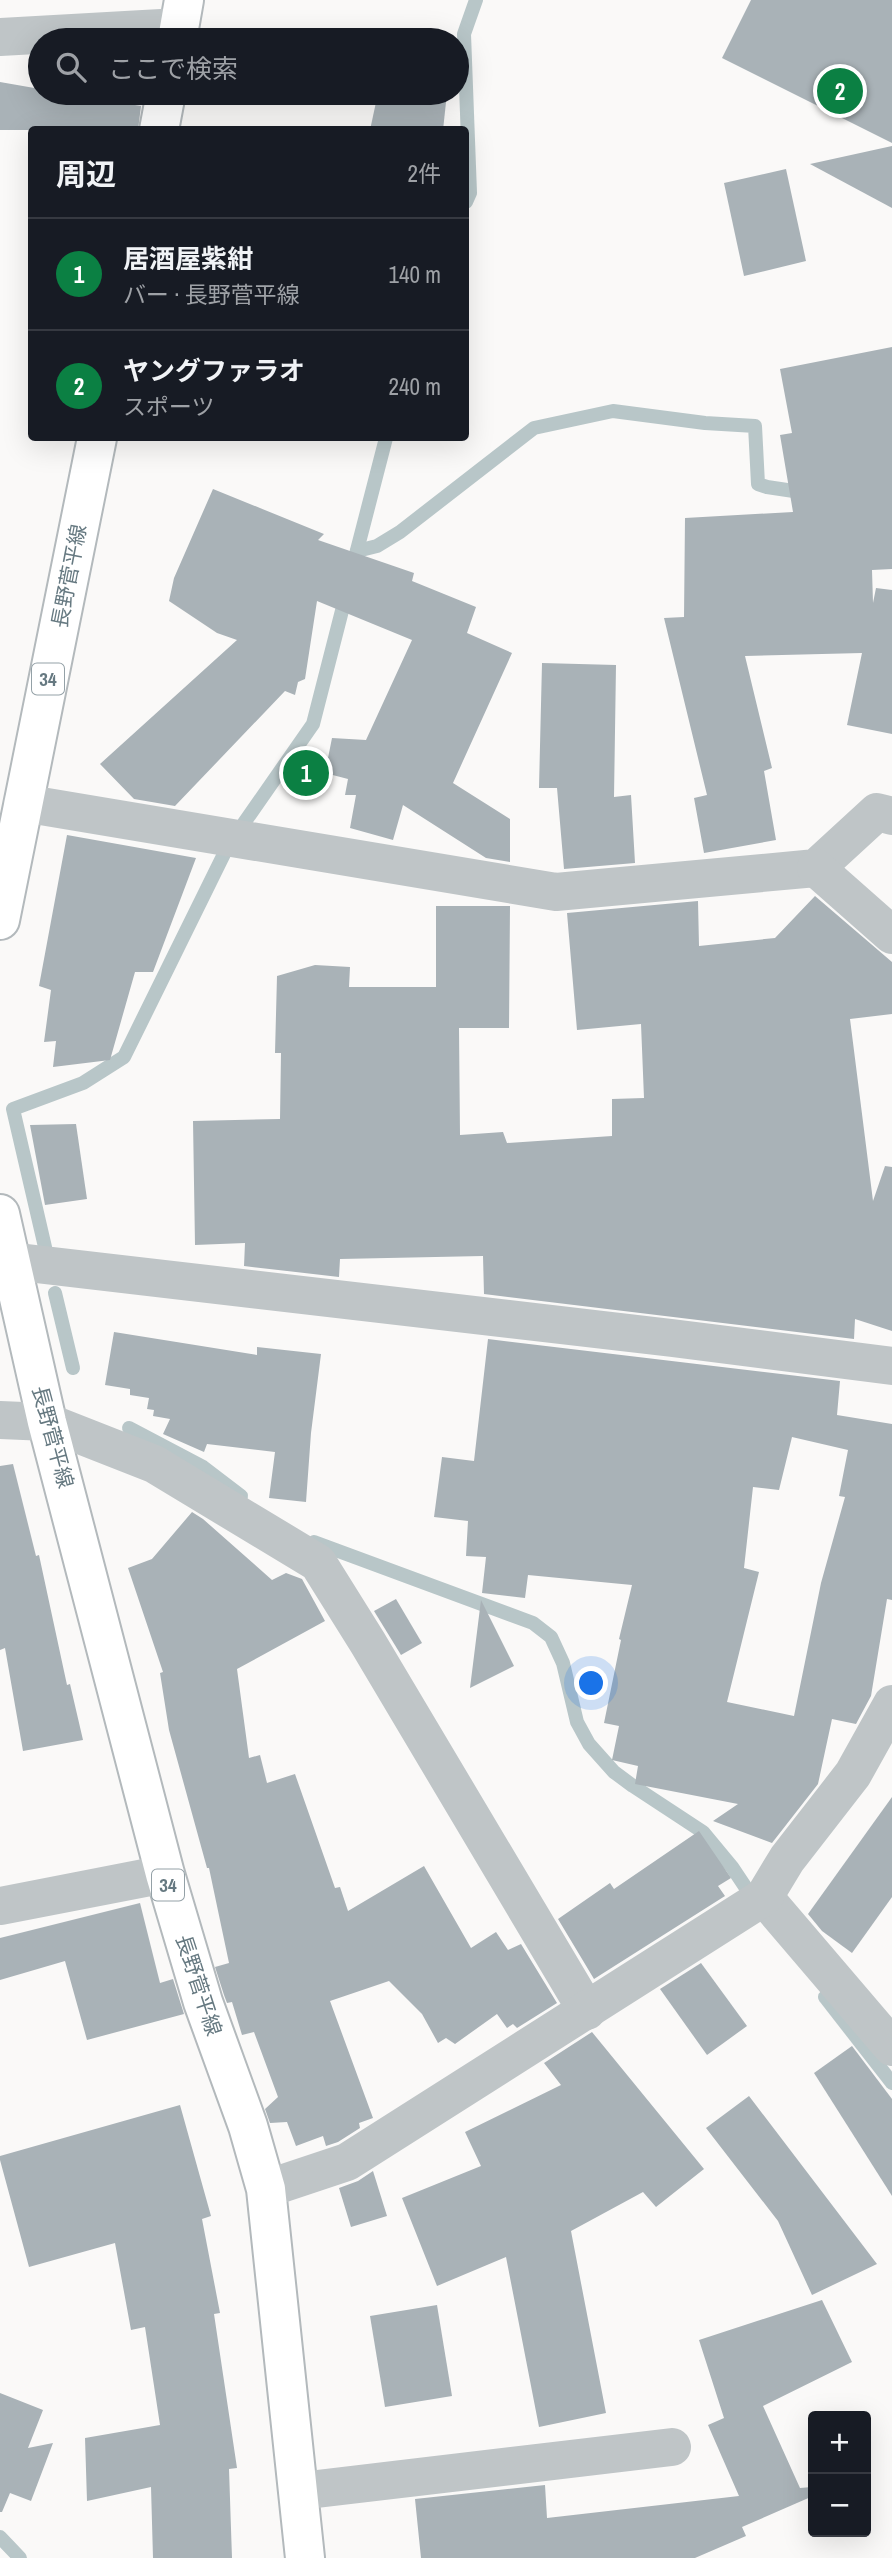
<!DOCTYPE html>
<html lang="ja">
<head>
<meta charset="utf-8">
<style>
  :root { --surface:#171b24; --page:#20242c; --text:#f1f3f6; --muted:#9ea1a6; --line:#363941; --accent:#0b8043 }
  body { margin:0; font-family:"Archivo Narrow","Noto Sans JP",sans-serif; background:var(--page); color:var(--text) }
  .controls { position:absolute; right:21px; bottom:21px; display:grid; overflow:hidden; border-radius:7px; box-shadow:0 7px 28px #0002 }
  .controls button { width:63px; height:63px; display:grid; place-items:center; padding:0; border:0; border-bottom:2px solid var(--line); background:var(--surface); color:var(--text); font:35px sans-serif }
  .you { position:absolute; left:592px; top:1684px; width:24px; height:24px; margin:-18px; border:5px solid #fff; border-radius:50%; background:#1a73e8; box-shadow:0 0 0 10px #1a73e833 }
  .badge { display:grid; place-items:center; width:46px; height:46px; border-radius:50%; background:var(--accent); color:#fff; font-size:23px; font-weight:700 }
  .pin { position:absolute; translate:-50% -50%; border:4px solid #fff; box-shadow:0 2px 7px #0006 }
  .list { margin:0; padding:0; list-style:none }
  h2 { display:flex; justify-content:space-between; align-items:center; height:91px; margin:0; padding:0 28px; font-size:30px }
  h2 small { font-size:23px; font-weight:400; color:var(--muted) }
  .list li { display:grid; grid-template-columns:46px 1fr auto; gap:21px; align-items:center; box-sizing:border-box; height:112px; padding:0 28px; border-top:2px solid var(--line) }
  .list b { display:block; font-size:26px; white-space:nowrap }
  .list p { margin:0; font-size:23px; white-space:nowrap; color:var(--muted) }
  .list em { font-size:23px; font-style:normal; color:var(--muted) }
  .icon { flex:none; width:38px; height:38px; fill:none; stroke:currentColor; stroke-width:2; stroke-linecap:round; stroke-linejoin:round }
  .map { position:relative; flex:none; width:892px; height:2558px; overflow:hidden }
  .search { position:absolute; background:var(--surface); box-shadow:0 7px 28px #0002; left:28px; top:28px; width:441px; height:77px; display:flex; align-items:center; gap:18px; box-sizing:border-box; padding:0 24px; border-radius:38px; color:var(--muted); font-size:26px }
  .panel { position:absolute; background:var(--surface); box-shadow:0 7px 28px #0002; left:28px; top:126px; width:441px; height:315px; border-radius:7px }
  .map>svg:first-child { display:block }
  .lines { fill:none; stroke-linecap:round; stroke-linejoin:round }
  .stream { stroke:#b8c6c8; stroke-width:14 }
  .building { fill:#a9b2b7; fill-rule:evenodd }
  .primary-casing { stroke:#b3b9bc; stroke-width:42 }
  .street { stroke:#bfc5c7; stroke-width:38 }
  .primary { stroke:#fff; stroke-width:38 }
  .labels { text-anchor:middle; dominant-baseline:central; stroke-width:7; stroke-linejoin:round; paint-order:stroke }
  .shield { fill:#fff; stroke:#94a1a7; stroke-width:2 }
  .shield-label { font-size:19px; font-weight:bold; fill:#667981 }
  .street-label { font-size:21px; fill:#667981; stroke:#fff }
</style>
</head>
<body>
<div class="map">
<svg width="892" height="2558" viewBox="0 0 892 2558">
  <rect width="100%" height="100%" fill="#faf9f8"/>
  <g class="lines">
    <g class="stream">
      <polyline points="466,202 470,193 464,34 476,0"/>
      <polyline points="357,551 377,546 400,532 534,428 613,411 705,423 755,426 758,484 767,487 807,493"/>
      <polyline points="355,558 386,438"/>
      <polyline points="244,823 313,724 346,595"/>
      <polyline points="45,1247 13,1109 83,1083 124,1057 225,852"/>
      <polyline points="55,1293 73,1368"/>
      <polyline points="129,1428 203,1467 241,1496"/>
      <polyline points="314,1542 533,1623 551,1637 563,1663 577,1722 589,1744 614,1772 633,1786 703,1832 732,1867 748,1891"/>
      <polyline points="825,1997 892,2083"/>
      <polyline points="0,2537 20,2558"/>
    </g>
  </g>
  <g class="building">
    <polygon points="751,0 892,0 892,143 722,58"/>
    <polygon points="0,82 40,89 40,93 63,93 141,106 138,130 0,130"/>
    <polygon points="378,93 447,93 443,130 370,130"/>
    <polygon points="892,146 892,208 810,164"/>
    <polygon points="786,169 806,261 744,276 724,183"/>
    <polygon points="892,347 892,569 872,570 873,603 876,588 892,590 892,734 847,725 862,653 745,656 772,768 764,771 776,840 704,853 694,798 707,795 664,618 684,617 685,518 793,512 780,435 792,433 780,369"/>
    <polygon points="213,489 324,534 318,540 414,573 412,581 476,607 467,633 512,653 453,783 510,819 510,862 486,858 403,805 393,840 350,828 356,795 345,795 348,779 325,773 332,738 366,740 412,640 317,601 305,679 298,682 295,695 285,691 175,806 134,799 100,764 237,640 217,633 169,601 174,578"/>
    <polygon points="542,663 616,665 614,797 631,795 635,863 564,869 557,788 539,788"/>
    <polygon points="67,835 196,858 153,972 135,972 110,1060 53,1067 56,1041 44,1042 51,990 39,986"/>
    <polygon points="815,896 892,962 892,1014 850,1019 873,1201 885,1166 892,1167 892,1331 855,1319 854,1339 484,1294 483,1256 340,1259 339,1277 244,1266 245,1243 195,1245 193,1121 280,1119 281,1053 275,1053 277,976 315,965 350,967 349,987 436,987 436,906 510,906 509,1028 459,1028 460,1135 503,1132 507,1143 612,1136 612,1099 644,1098 641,1024 577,1030 567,913 698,901 699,946 775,938"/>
    <polygon points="76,1124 87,1199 45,1205 30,1125"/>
    <polygon points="114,1332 257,1355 257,1347 321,1354 311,1433 306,1502 269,1498 275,1452 207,1444 204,1452 163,1434 170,1419 153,1416 154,1410 147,1409 149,1398 130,1395 130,1389 105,1385"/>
    <path d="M488 1339 840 1381 837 1415 892 1424V1600L887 1599 871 1696 856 1724 832 1719 818 1784 772 1843 713 1821 738 1804 635 1784 638 1766 612 1760 619 1726 604 1723 621 1640 619 1639 632 1585 528 1575 525 1598 482 1593 486 1557 466 1556 468 1521 434 1517 442 1457 474 1461ZM792 1437 848 1450 839 1496 845 1497 821 1583 794 1716 727 1702 759 1572 744 1568 753 1487 779 1490Z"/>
    <polygon points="13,1464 36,1556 39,1555 67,1685 70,1684 83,1740 23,1751 5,1648 0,1650 0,1466"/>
    <polygon points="192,1512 203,1519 272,1580 286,1573 302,1579 325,1621 237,1669 249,1758 260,1755 267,1783 295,1774 335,1888 340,1887 348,1911 424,1866 471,1948 496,1932 508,1950 521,1944 557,2003 517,2028 513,2024 507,2028 497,2014 455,2044 446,2038 438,2043 422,2014 389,1981 330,2001 373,2118 359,2123 360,2128 338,2142 326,2146 323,2136 296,2146 287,2122 270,2123 265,2109 278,2097 254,2032 242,2035 232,2002 227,2003 224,1995 215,1967 229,1963 209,1868 207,1868 169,1730 160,1673 163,1672 128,1568 152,1559"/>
    <polygon points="396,1599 422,1643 401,1655 374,1611"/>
    <polygon points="481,1600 514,1666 470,1688"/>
    <polygon points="892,1797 892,1897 852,1953 822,1931 808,1914"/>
    <polygon points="699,1831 731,1878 718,1886 725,1896 594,1979 558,1919 610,1883 614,1889"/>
    <polygon points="140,1903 160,1983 173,1979 184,2014 87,2040 65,1961 0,1980 0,1938"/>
    <polygon points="701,1963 747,2026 707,2055 660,1989"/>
    <polygon points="592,2032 704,2169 656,2207 643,2192 571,2231 606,2413 539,2427 506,2257 437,2286 402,2198 481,2166 465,2132 561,2085 544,2063"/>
    <polygon points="852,2046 892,2099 892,2196 814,2073"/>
    <polygon points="749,2096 877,2264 812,2295 778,2221 706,2128"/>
    <polygon points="180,2105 211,2216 202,2219 220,2313 214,2314 237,2468 229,2469 232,2558 153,2558 151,2487 87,2501 85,2438 160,2425 145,2327 131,2330 115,2243 29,2267 0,2160 0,2156"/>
    <polygon points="373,2171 387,2216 351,2227 339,2188 358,2181"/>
    <polygon points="822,2300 852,2362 763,2406 800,2488 812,2487 813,2496 742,2527 746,2536 695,2558 421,2558 415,2499 545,2485 547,2518 739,2496 708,2425 724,2418 699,2340"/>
    <polygon points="437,2305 452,2396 385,2407 370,2316"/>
    <polygon points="0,2393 43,2410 28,2448 53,2443 31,2501 10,2493 2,2512 0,2512"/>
  </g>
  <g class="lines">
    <g class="primary-casing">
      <g id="primary">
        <polyline points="177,40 184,0"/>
        <polyline points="159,130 166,93"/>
        <polyline points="0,920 97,438"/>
        <polyline points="0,1214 47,1422 165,1874 203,2002 248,2126 266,2189 305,2558"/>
      </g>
    </g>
    <g class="street">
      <polyline points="0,37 179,27"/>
      <polyline points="23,803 556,892 816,868 877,812 892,816"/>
      <polyline points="816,868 892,935"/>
      <polyline points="10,1261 672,1338 892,1366"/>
      <polyline points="0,1420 47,1422 154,1464 318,1563 368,1643 587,2011"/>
      <polyline points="764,1897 892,2047"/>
      <polyline points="0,1906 165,1874"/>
      <polyline points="266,2189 347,2162 764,1897 787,1859 853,1774 892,1704"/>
      <polyline points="300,2491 672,2447"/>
    </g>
    <use href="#primary" class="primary"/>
  </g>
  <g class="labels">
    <g class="shield">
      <rect x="32" y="663.5" width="32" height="31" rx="5"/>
      <rect x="152" y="1869.5" width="32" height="31" rx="5"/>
    </g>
    <g class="shield-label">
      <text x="48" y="679">34</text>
      <text x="168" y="1885">34</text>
    </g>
    <g class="street-label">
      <text transform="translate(69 576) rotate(-79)">長野菅平線</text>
      <text transform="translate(53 1437) rotate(75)">長野菅平線</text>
      <text transform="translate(199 1985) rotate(72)">長野菅平線</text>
    </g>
  </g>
</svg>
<div class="controls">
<button>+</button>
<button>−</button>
</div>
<div class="you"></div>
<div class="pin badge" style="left:306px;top:773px">1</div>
<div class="pin badge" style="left:840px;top:91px">2</div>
<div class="search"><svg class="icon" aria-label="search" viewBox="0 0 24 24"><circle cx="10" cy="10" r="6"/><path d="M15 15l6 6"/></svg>ここで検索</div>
<section class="panel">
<h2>周辺<small>2件</small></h2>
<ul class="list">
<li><span class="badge">1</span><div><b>居酒屋紫紺</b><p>バー · 長野菅平線</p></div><em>140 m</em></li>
<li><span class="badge">2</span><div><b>ヤングファラオ</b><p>スポーツ</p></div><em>240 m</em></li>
</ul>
</section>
</div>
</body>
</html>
